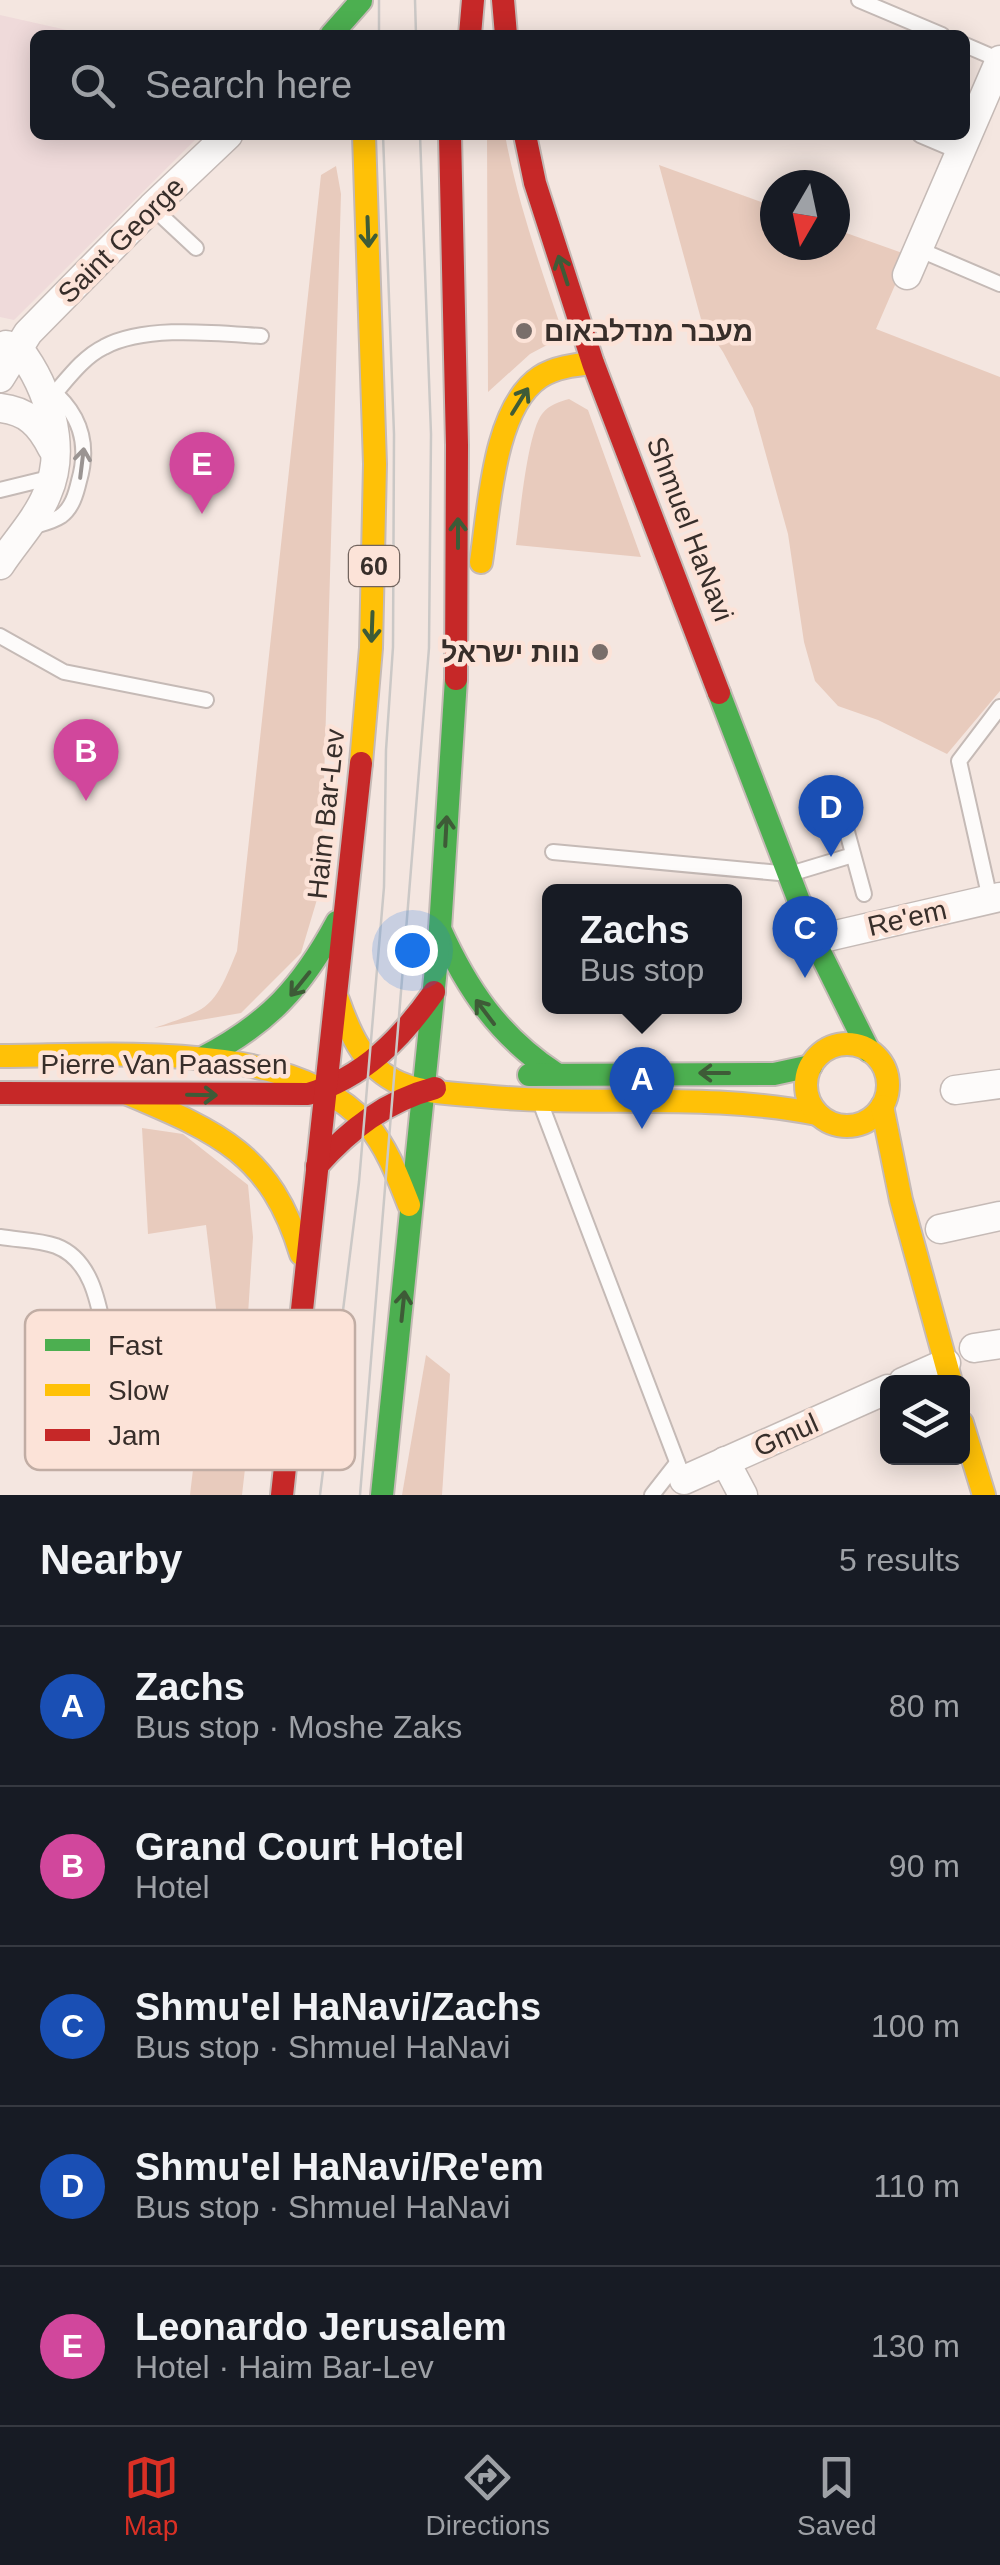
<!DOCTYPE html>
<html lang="en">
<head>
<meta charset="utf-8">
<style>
  :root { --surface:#171b24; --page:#242831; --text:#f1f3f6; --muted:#9ea1a6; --line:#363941; --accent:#d93025 }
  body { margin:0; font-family:Helvetica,"Noto Sans Hebrew",sans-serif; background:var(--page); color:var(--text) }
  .controls { position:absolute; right:30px; bottom:30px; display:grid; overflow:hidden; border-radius:15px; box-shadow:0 5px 25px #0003 }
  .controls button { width:90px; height:90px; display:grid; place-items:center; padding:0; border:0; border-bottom:2px solid var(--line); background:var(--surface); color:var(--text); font:50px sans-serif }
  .compass { position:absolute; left:760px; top:170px; width:90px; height:90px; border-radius:50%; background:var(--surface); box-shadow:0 5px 25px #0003; rotate:189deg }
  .you { position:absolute; left:412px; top:950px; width:35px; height:35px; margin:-25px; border:8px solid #fff; border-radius:50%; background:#1a73e8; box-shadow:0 0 0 15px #1a73e833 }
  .badge { display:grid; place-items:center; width:65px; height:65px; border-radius:50%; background:var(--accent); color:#fff; font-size:32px; font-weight:700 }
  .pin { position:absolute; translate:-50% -82px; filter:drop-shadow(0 2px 5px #0008) }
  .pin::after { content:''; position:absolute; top:52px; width:35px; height:30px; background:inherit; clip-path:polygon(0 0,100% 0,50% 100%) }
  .popup { position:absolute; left:542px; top:884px; width:200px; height:130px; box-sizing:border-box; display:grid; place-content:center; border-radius:15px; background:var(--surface); filter:drop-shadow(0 2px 8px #0005); font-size:32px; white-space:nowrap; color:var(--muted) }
  .popup b { font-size:38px; color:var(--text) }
  .popup::after { content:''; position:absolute; left:50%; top:100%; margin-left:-20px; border:20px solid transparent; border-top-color:var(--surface) }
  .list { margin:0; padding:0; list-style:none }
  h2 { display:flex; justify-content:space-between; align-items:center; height:130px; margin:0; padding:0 40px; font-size:42px }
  h2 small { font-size:32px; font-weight:400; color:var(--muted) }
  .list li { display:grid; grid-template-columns:65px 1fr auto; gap:30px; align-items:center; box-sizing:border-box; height:160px; padding:0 40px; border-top:2px solid var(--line) }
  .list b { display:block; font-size:38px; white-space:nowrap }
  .list p { margin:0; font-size:32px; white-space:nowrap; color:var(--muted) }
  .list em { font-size:32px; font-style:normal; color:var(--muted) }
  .icon { flex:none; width:55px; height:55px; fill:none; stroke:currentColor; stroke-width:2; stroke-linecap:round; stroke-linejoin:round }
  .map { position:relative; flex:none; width:1000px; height:1495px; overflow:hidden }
  .search { position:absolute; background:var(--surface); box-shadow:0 5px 25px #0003; left:30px; right:30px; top:30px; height:110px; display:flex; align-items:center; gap:25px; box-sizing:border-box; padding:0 35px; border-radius:15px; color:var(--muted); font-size:38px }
  .sheet { height:930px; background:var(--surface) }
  nav { display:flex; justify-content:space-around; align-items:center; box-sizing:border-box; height:140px; border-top:2px solid var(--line); background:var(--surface); font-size:28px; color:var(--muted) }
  nav a { display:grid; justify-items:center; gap:5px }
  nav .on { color:var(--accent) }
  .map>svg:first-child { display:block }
  .education { fill:#efdada }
  .green { fill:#e8cbbd }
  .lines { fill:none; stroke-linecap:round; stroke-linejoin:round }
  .lane-casing { stroke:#c5bab6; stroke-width:18 }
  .street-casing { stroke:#c5bab6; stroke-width:31 }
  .fast-casing { stroke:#c5bab6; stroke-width:26 }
  .slow-casing { stroke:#c5bab6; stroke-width:26 }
  .jam-casing { stroke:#c5bab6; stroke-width:26 }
  .lane { stroke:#fdfbfa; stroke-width:14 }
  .street { stroke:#fdfbfa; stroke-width:28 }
  .fast { stroke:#4caf50; stroke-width:22 }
  .slow { stroke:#ffc107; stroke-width:22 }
  .jam { stroke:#c62828; stroke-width:22 }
  .tram { stroke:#cbc8c6; stroke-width:2.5 }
  .oneway { stroke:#3e5b37 }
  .oneway2 { stroke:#9a9492 }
  .poi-dot { fill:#796e6a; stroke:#fce3d8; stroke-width:4 }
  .labels { text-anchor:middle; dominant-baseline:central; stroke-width:9; stroke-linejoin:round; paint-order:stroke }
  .shield { fill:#fce3d8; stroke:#72645e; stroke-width:2.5 }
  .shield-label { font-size:25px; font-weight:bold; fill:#372e2a }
  .street-label { font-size:28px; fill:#372e2a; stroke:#fce3d8 }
  .poi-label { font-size:28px; font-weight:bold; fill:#372e2a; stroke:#fce3d8; text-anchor:start }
  .key { fill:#fce3d8; stroke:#c1ada4; stroke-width:2.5 }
  .key-label { font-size:28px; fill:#372e2a }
</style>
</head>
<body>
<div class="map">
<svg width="1000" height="1495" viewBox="0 0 1000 1495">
  <rect width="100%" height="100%" fill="#f4e6e0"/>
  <polygon class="education" points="0,15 89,35 35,35 35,135 200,135 14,320 0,317"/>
  <g class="green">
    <path d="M487 135H505C518 204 541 269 564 336L530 354 488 392Z"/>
    <polygon points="659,165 775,207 775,245 835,245 835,229 908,255 876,329 1000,377 1000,691 947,754 878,720 838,706 815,681 804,642 788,534 753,408 723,352 701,319"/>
    <path d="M336 166 341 194 321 886 301 953 241 1013 154 1028C211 1009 214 1008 237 951L321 175Z"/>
    <path d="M569 399 588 410 641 557 516 545C520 516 527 434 542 414 550 404 559 402 569 399Z"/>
    <polygon points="142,1128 183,1134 248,1185 253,1237 243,1392 247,1451 242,1495 190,1495 205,1368 223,1366 206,1225 148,1234"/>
    <polygon points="426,1355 450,1374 442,1495 402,1495"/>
  </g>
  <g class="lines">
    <g class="lane-casing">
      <g id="lane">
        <polyline points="859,0 942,35"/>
        <polyline points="965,45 1000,60"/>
        <polyline points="920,135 960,152"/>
        <polyline points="152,207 196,248"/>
        <polyline points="918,249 1000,284"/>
        <path d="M47 402C64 384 81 358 104 347 145 325 215 333 261 336"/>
        <polyline points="0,490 53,477"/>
        <path d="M31 527C41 524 52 522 61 516 72 508 76 494 79 481 90 443 80 413 49 388"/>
        <polyline points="0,636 64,672 206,700"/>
        <polyline points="843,817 864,894"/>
        <polyline points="553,852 790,874 853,855"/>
        <polyline points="990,899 959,761 1000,707"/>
        <polyline points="542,1107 684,1480"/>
        <path d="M0 1237C18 1240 39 1240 56 1246 93 1260 99 1306 106 1341L210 1337"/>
        <polyline points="652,1495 677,1463"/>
      </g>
    </g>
    <g class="street-casing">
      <g id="street">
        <polyline points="907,275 1000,60"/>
        <polyline points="0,378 28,333 152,207 228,135"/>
        <path d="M0 408C27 411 40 424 52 448"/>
        <path d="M0 565C15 542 37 519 47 494 68 447 48 387 19 349L6 345"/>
        <polyline points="814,940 1000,897"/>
        <polyline points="955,1090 1000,1084"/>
        <polyline points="940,1229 1000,1216"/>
        <polyline points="974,1348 1000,1344"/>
        <polyline points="903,1382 946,1363"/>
        <polyline points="725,1461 743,1495"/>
        <polyline points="684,1480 888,1389"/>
      </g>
    </g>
    <g class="fast-casing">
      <g id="fast">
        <polyline points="331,35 361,1"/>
        <polyline points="719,693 814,940 869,1051"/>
        <path d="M440 929C467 989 499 1036 555 1073"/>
        <path d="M202 1058C268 1024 302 987 337 922"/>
        <polyline points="529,1075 774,1074 811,1066"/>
        <polyline points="382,1495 440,929 456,679"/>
      </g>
    </g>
    <g class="slow-casing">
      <g id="slow">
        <path d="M481 562C489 511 493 408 540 377 555 367 575 365 593 363"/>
        <polyline points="361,763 371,648 375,464 364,135"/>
        <path d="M338 1000C349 1031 362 1063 393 1080 419 1094 453 1093 482 1096 593 1107 708 1092 817 1114"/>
        <circle cx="847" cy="1085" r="41"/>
        <path d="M0 1056C106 1056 291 1038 367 1124 387 1147 398 1177 409 1205"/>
        <path d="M128 1094C218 1132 271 1154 301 1254"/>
        <polyline points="882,1106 901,1200 951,1382"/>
        <polyline points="962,1423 984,1495"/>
      </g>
    </g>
    <g class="jam-casing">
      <g id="jam">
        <polyline points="503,0 506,35"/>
        <polyline points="470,35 473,0"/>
        <polyline points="450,135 457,445 456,679"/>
        <polyline points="525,135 535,183 593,363 719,693"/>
        <path d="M0 1093 308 1094C364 1077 401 1039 434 992"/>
        <path d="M317 1166C350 1129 386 1101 435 1088"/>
        <polyline points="282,1495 361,763"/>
      </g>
    </g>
    <use href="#lane" class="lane"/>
    <use href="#street" class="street"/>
    <use href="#fast" class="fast"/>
    <use href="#slow" class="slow"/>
    <use href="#jam" class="jam"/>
    <g class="tram">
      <polyline points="379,0 379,35"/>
      <polyline points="415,0 416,35"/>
      <polyline points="320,1495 359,1182 384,887 386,750 393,647 394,434 383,135"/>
      <polyline points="360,1495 429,648 431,434 420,135"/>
    </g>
  </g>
  <defs><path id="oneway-shaft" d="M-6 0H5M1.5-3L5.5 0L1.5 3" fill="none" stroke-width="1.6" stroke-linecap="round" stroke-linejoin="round" transform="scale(2.5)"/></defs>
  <g class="oneway">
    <use href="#oneway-shaft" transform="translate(368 232) rotate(88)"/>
    <use href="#oneway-shaft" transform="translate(563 270) rotate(-108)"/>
    <use href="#oneway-shaft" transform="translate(520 401) rotate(-58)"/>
    <use href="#oneway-shaft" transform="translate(458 533) rotate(-90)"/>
    <use href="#oneway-shaft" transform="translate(372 627) rotate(92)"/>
    <use href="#oneway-shaft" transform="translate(446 831) rotate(-87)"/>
    <use href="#oneway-shaft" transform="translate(300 984) rotate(129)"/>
    <use href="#oneway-shaft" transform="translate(485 1012) rotate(-127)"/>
    <use href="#oneway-shaft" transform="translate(714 1073) rotate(-180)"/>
    <use href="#oneway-shaft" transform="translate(202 1095) rotate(1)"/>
    <use href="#oneway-shaft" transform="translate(403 1306) rotate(-84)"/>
  </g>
  <use class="oneway2" href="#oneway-shaft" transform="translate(82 463) rotate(-83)"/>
  <g class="poi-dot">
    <circle cx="524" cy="331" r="10"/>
    <circle cx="600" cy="652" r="10"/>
  </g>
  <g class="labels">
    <rect class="shield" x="349" y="546" width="50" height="40" rx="8"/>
    <g class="shield-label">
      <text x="374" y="566">60</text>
    </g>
    <g class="street-label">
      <text transform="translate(121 240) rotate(-45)">Saint George</text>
      <text transform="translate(690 529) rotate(69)">Shmuel HaNavi</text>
      <text transform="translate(326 814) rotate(-84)">Haim Bar-Lev</text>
      <text transform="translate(907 918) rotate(-13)">Re'em</text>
      <text x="164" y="1064">Pierre Van Paassen</text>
      <text transform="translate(786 1435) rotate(-24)">Gmul</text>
    </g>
    <g class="poi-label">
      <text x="544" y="331">מעבר מנדלבאום</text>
      <text x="580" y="652" text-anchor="end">נוות ישראל</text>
    </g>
  </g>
  <rect x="25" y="1310" width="330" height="160" rx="15" class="key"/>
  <rect x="45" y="1339" width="45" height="12" fill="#4caf50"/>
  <rect x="45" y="1384" width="45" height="12" fill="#ffc107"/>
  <rect x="45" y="1429" width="45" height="12" fill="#c62828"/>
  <g class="key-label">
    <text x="108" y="1355">Fast</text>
    <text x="108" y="1400">Slow</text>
    <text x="108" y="1445">Jam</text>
  </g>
</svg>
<div class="controls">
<button><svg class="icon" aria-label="layers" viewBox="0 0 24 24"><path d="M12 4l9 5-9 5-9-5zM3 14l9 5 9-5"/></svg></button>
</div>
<svg class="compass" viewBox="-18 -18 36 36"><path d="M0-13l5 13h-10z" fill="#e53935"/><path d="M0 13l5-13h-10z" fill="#9ea1a6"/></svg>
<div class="you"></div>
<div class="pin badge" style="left:642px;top:1129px;background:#1a4fb4">A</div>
<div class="popup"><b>Zachs</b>Bus stop</div>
<div class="pin badge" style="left:86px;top:801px;background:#d1479c">B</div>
<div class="pin badge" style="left:805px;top:978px;background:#1a4fb4">C</div>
<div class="pin badge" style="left:831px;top:857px;background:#1a4fb4">D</div>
<div class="pin badge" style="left:202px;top:514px;background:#d1479c">E</div>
<div class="search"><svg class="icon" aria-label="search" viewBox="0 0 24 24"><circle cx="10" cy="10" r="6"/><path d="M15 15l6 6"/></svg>Search here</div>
</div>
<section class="sheet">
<h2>Nearby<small>5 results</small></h2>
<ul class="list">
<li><span class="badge" style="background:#1a4fb4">A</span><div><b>Zachs</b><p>Bus stop · Moshe Zaks</p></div><em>80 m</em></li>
<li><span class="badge" style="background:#d1479c">B</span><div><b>Grand Court Hotel</b><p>Hotel</p></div><em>90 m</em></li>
<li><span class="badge" style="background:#1a4fb4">C</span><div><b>Shmu'el HaNavi/Zachs</b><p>Bus stop · Shmuel HaNavi</p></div><em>100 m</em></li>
<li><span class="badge" style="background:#1a4fb4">D</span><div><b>Shmu'el HaNavi/Re'em</b><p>Bus stop · Shmuel HaNavi</p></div><em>110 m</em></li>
<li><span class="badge" style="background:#d1479c">E</span><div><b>Leonardo Jerusalem</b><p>Hotel · Haim Bar-Lev</p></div><em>130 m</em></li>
</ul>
</section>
<nav>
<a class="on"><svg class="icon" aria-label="map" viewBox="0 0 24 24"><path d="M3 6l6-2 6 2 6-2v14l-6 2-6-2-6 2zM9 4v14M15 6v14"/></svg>Map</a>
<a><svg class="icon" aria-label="directions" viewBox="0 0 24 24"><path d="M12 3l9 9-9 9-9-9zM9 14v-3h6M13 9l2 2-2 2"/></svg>Directions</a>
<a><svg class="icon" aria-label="saved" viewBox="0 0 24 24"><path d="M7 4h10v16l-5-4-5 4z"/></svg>Saved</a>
</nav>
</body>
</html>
